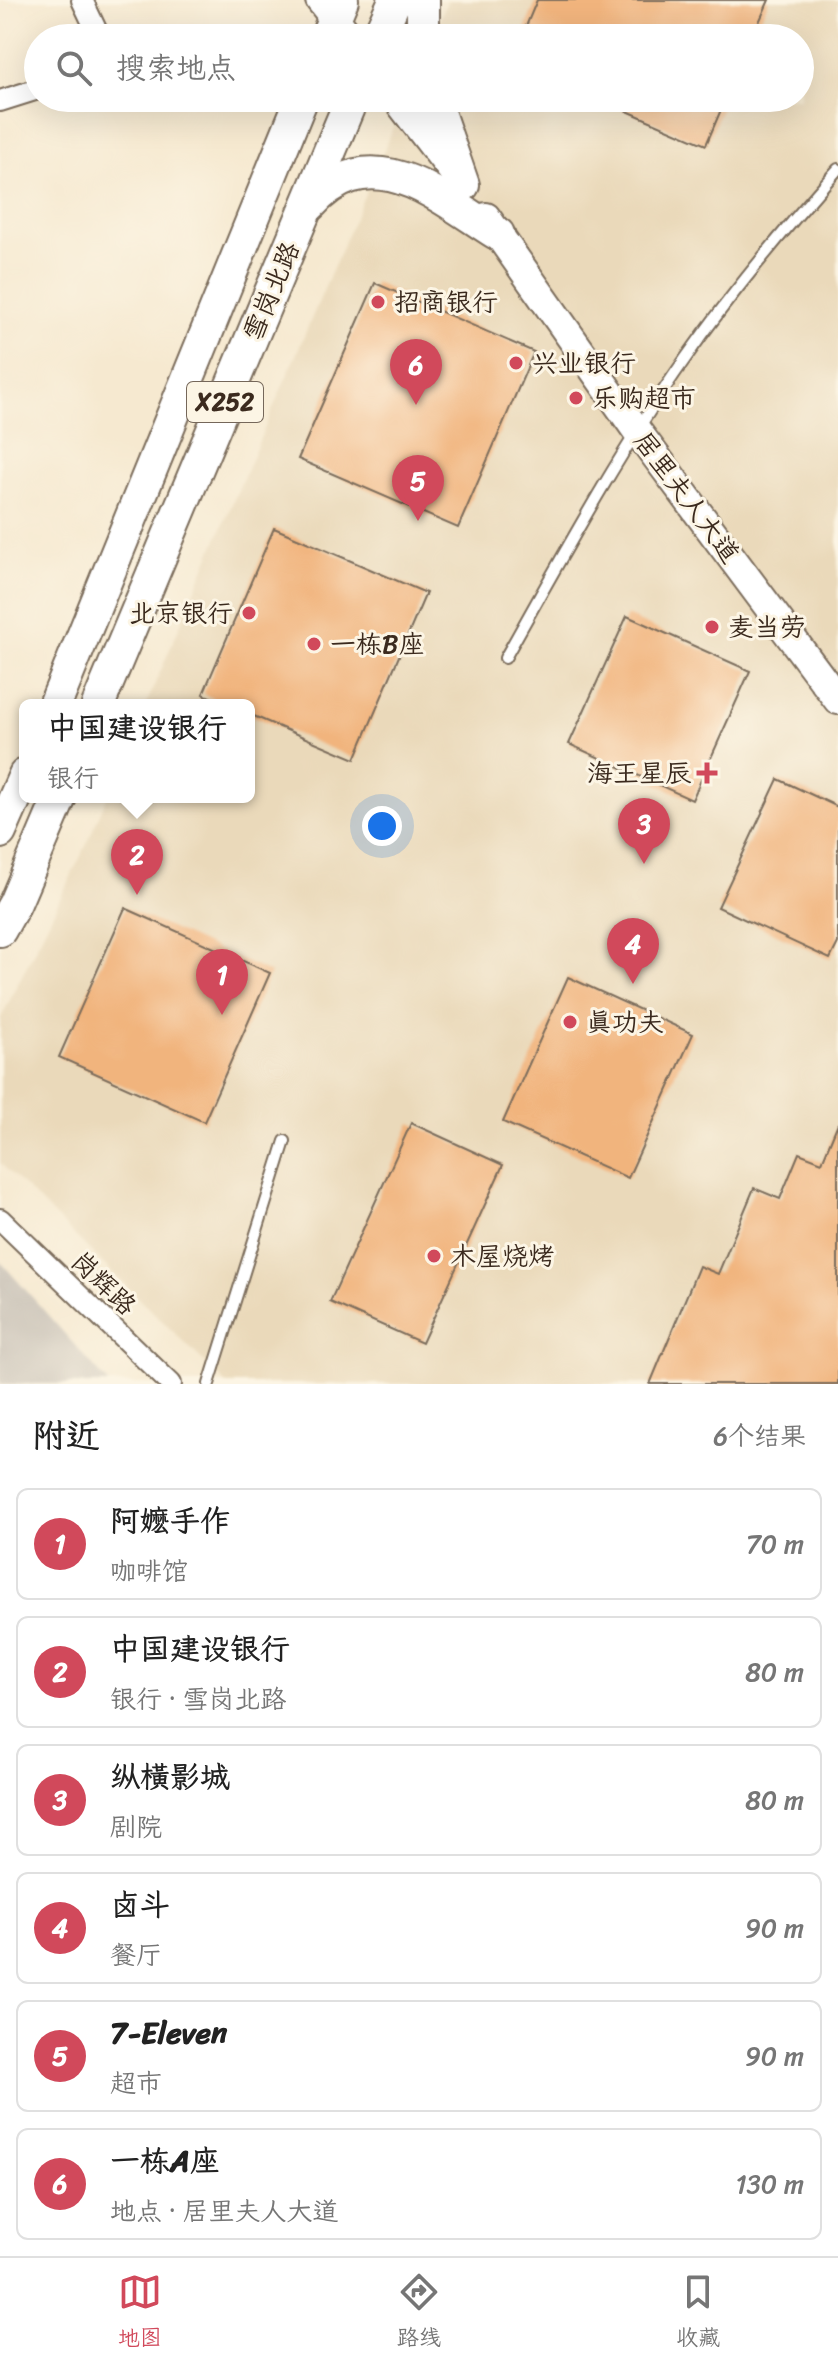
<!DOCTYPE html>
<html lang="zh">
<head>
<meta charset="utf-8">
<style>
  :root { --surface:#fff; --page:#f2f2f2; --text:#222; --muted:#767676; --line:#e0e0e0; --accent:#d1495b }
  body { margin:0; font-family:Sriracha,"LXGW WenKai TC",sans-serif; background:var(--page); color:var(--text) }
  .you { position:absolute; left:382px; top:826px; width:28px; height:28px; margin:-20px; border:6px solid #fff; border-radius:50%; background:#1a73e8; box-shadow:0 0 0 12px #1a73e833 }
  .badge { display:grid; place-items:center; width:52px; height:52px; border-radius:50%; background:var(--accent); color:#fff; font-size:26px; font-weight:700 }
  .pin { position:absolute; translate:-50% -66px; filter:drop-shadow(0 2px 4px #0008) }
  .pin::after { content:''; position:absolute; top:42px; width:28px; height:24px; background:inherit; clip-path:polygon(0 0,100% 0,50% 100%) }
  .popup { position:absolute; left:19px; top:699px; width:236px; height:104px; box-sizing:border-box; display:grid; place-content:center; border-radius:12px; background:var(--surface); filter:drop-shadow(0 2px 6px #0005); font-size:26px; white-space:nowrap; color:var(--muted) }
  .popup b { font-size:30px; color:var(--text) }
  .popup::after { content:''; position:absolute; left:50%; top:100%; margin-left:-16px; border:16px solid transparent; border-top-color:var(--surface) }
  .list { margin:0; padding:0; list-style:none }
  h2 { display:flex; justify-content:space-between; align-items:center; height:104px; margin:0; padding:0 32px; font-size:34px }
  h2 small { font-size:26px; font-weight:400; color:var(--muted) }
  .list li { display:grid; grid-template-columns:52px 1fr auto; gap:24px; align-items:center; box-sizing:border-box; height:112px; margin:0 16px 16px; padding:0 16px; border:2px solid var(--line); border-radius:12px }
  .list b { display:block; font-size:30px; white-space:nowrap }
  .list p { margin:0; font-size:26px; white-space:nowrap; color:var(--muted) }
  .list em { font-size:26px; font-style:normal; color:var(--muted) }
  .icon { flex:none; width:44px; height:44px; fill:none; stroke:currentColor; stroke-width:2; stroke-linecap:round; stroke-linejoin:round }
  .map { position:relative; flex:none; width:838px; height:1384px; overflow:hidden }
  .search { position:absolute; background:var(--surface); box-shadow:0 8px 32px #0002; left:24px; right:24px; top:24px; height:88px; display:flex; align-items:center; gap:20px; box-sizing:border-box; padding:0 28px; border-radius:44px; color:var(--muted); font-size:30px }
  .sheet { height:872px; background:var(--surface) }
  nav { display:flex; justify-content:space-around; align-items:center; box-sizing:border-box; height:112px; border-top:2px solid var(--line); background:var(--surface); font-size:22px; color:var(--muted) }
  nav a { display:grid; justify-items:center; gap:4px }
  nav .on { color:var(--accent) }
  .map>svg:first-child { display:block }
  .built { fill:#ead9ba }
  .industrial { fill:#cac3b8 }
  .building { fill:#f1b47d }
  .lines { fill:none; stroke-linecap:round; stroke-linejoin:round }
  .lane-casing { stroke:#7c6d5c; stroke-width:14 }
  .street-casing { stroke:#7c6d5c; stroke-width:24 }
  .secondary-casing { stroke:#7c6d5c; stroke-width:32 }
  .primary-casing { stroke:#7c6d5c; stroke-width:36 }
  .lane { stroke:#fff; stroke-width:10 }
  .street { stroke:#fff; stroke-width:20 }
  .secondary { stroke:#fff; stroke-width:28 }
  .primary { stroke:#fff; stroke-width:32 }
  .poi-dot { fill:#d1495b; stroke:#fcf5e5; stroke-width:3 }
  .labels { text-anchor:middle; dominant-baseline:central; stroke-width:6; stroke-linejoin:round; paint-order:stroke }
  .shield { fill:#fcf5e5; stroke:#75675a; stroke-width:2 }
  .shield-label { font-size:24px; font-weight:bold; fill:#3b2a1e }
  .street-label { font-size:26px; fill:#3b2a1e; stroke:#fcf5e5 }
  .poi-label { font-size:26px; fill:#3b2a1e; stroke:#fcf5e5; text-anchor:start }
</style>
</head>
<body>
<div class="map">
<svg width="838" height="1384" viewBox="0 0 838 1384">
  <rect width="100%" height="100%" fill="#fcf5e5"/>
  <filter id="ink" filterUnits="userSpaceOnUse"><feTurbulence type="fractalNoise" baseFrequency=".0125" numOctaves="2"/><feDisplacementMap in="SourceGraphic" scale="16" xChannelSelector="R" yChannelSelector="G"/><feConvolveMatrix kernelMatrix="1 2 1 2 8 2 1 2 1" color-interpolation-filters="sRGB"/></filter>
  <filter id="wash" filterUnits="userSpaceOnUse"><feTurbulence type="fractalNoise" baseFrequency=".006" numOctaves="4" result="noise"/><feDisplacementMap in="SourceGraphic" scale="32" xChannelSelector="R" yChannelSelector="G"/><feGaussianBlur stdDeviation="1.8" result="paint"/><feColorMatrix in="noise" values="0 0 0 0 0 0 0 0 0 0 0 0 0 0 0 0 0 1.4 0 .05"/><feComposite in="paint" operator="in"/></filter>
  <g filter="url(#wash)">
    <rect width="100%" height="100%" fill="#f6e9d0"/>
    <polygon class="built" points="448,0 838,0 838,1384 227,1384 0,1163 0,1020 86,846 107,797 249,797 249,705 146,705 406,98 800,98 800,38 431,38"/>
    <polygon class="industrial" points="0,1261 109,1384 0,1384"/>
    <g id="blocks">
      <g class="building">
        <polygon points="537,0 769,0 752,38 521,38"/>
        <polygon points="597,98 726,98 706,145"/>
        <polygon points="375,283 534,352 458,528 298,459"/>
        <polygon points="274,528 426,593 355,759 249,714 249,705 228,705 203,694"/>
        <polygon points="627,616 750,671 692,800 569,744"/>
        <polygon points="778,779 838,807 838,943 830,959 718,907"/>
        <polygon points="125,908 270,973 204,1122 59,1057"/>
        <polygon points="568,977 693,1034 628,1178 503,1122"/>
        <polygon points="411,1123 503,1165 422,1343 330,1302"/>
        <polygon points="838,1123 838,1384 650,1384 699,1266 718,1274 754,1188 780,1199 799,1153 822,1162"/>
      </g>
    </g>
  </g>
  <g filter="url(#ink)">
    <use href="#blocks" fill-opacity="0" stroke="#7c6d5c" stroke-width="2"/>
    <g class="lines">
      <g class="lane-casing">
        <g id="lane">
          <path d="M505 658C562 557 618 454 685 359 732 292 784 230 838 169"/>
          <polyline points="209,1384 285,1141"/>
        </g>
      </g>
      <g class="street-casing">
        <g id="street">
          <polyline points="82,0 100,38"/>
          <polyline points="0,101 38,89"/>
          <polyline points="0,1219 171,1384"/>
        </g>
      </g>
      <g class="secondary-casing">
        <g id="secondary">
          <polyline points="320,0 350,38"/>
          <polyline points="396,98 454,173"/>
          <polyline points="486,217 637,431 838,700"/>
        </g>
      </g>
      <g class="primary-casing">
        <g id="primary">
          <polyline points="423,0 423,38"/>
          <polyline points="326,38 342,0"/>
          <polyline points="378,38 395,0"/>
          <polyline points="433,98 463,185"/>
          <path d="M310 205C372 135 438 197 498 234"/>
          <polyline points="55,705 302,98"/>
          <polyline points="98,705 352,98"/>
          <polyline points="0,832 25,775"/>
          <polyline points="0,930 15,903 60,797"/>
        </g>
      </g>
      <use href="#lane" class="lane"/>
      <use href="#street" class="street"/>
      <use href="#secondary" class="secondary"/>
      <use href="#primary" class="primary"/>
    </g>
  </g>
  <g class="poi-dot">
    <circle cx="378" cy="302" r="8"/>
    <circle cx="516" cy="363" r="8"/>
    <circle cx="576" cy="398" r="8"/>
    <circle cx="249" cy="613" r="8"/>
    <circle cx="712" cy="627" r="8"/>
    <circle cx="314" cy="644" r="8"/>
    <path d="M703 761h8v8h8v8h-8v8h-8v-8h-8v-8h8z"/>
    <circle cx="570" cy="1022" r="8"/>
    <circle cx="434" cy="1256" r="8"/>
  </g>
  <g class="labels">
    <rect class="shield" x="187" y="382" width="76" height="40" rx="6"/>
    <g class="shield-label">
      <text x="225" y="402">X252</text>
    </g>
    <g class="street-label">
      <text transform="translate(271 291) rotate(-67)">雪岗北路</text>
      <text transform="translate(687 497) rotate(53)">居里夫人大道</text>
      <text transform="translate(104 1283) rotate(44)">岗辉路</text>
    </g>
    <g class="poi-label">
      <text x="394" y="302">招商银行</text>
      <text x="532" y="363">兴业银行</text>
      <text x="592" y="398">乐购超市</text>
      <text x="233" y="613" text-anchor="end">北京银行</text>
      <text x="728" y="627">麦当劳</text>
      <text x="330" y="644">一栋B座</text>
      <text x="691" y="773" text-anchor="end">海王星辰</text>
      <text x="586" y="1022">真功夫</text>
      <text x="450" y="1256">木屋烧烤</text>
    </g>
  </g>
</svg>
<div class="you"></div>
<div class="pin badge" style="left:222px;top:1015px">1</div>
<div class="pin badge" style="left:137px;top:895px">2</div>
<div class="popup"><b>中国建设银行</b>银行</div>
<div class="pin badge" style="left:644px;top:864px">3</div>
<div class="pin badge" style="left:633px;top:984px">4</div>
<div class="pin badge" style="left:418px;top:521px">5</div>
<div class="pin badge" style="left:416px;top:405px">6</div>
<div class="search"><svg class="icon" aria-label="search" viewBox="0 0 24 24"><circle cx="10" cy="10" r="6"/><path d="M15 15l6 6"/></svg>搜索地点</div>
</div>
<section class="sheet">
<h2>附近<small>6个结果</small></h2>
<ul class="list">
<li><span class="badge">1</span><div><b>阿嬷手作</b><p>咖啡馆</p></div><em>70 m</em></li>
<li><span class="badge">2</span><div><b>中国建设银行</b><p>银行 · 雪岗北路</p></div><em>80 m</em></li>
<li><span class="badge">3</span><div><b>纵横影城</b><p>剧院</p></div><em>80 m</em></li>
<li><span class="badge">4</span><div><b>卤斗</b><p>餐厅</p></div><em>90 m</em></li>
<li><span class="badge">5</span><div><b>7-Eleven</b><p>超市</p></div><em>90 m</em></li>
<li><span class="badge">6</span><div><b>一栋A座</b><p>地点 · 居里夫人大道</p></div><em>130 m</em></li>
</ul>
</section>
<nav>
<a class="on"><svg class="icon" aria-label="map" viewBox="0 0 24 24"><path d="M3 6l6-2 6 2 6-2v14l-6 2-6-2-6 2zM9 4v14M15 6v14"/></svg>地图</a>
<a><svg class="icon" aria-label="directions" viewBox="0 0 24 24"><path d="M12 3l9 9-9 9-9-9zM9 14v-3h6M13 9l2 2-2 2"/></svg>路线</a>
<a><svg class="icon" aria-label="saved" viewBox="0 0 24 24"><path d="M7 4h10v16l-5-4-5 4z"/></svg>收藏</a>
</nav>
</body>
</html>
